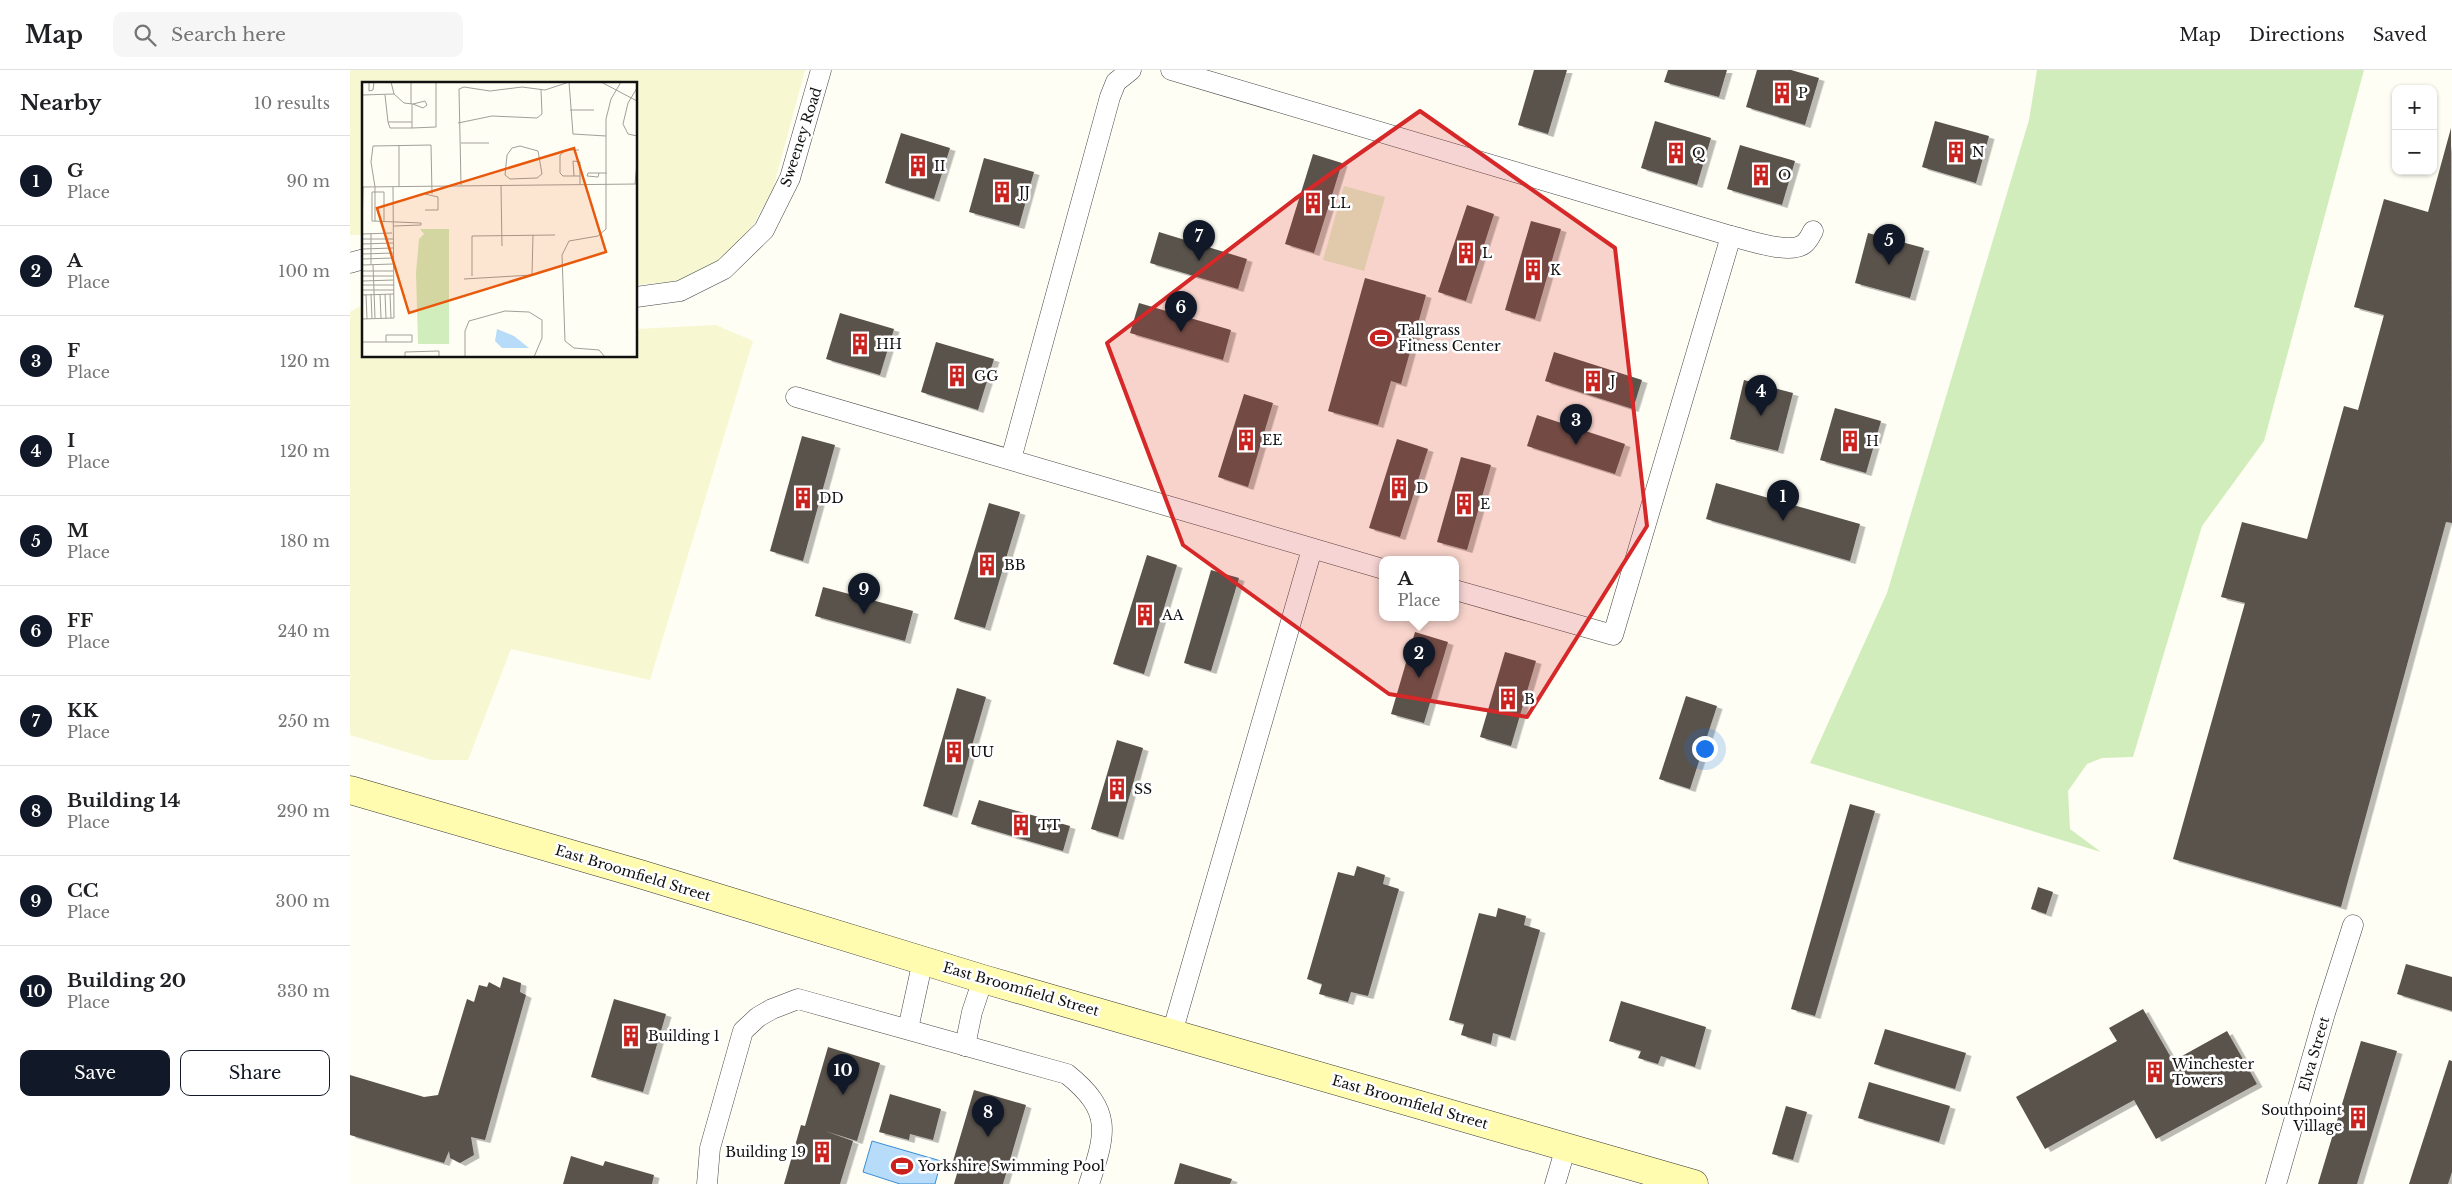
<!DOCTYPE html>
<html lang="en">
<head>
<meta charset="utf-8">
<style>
  :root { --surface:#fff; --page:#f6f6f6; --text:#202124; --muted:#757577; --line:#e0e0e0; --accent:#111827 }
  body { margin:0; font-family:"Libre Baskerville",serif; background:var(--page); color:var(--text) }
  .controls { position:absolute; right:15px; top:15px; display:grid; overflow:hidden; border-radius:10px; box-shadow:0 1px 4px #0004 }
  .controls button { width:45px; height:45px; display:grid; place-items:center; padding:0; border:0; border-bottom:1px solid var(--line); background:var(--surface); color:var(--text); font:25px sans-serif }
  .you { position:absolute; left:1354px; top:678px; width:18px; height:18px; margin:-12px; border:4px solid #fff; border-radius:50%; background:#1a73e8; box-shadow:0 0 0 8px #1a73e833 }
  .badge { display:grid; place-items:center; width:32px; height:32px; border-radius:50%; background:var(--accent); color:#fff; font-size:16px; font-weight:700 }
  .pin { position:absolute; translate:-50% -41px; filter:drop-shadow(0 1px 2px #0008) }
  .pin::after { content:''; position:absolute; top:26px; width:18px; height:15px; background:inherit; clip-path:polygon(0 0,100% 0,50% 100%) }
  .popup { position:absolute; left:1029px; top:486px; width:80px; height:65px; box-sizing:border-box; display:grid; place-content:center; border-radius:10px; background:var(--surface); filter:drop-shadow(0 1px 4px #0005); font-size:16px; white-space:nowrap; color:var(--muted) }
  .popup b { font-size:19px; color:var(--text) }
  .popup::after { content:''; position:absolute; left:50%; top:100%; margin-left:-10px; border:10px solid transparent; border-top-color:var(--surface) }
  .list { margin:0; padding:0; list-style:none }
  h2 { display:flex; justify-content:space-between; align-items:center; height:65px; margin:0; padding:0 20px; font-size:21px }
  h2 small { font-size:16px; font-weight:400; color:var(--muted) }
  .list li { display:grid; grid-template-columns:32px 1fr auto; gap:15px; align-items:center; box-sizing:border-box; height:90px; padding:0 20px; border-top:1px solid var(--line) }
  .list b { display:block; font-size:19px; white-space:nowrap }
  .list p { margin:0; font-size:16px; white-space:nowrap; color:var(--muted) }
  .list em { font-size:16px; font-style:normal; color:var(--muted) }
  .actions { display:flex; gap:10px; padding:15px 20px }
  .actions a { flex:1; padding:11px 0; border:1px solid var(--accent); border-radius:10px; text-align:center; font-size:18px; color:var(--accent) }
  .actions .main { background:var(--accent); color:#fff }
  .icon { flex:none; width:28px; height:28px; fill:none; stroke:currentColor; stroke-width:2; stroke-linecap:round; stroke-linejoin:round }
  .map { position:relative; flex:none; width:2102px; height:1114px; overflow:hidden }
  header { display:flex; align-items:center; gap:30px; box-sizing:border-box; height:70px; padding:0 25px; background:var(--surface); border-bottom:1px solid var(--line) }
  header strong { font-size:24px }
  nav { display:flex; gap:28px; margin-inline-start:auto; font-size:18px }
  .search { width:350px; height:45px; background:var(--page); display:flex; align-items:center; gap:12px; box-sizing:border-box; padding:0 18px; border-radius:10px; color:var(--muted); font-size:19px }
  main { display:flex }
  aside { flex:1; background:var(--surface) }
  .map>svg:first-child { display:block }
  .farmland { fill:#f7f7d2 }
  .green { fill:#d1edbb }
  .pitch { fill:#e4f3cd }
  .water { fill:#b6dcf9; stroke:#398dd5 }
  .building { fill:#5a534c; filter:url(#shadow) }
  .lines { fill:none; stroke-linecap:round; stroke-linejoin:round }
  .minor-casing { stroke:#444; stroke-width:21 }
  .secondary-casing { stroke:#333; stroke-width:29 }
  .minor { stroke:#fff; stroke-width:20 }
  .secondary { stroke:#fffbaf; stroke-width:28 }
  .marked { fill:#d62828; fill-opacity:0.2; stroke:#d62828; stroke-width:4; stroke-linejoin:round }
  .labels { text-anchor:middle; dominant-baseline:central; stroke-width:5; stroke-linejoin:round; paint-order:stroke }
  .poi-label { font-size:14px; fill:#111; stroke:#fff; text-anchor:start }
  .street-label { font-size:14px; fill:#111; stroke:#fff }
  .inset-road { fill:none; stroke:#a09f99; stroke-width:1 }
  .view { fill:#e8590c; fill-opacity:0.15; stroke:#e8590c; stroke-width:2.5 }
  .inset-edge { fill:none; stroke:#111; stroke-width:2.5 }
</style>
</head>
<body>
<header>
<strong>Map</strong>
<div class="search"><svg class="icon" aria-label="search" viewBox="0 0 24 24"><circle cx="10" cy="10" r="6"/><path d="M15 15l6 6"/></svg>Search here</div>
<nav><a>Map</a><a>Directions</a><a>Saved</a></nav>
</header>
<main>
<aside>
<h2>Nearby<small>10 results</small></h2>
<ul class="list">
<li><span class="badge">1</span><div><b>G</b><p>Place</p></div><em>90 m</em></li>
<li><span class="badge">2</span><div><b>A</b><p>Place</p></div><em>100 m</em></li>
<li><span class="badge">3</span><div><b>F</b><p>Place</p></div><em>120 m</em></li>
<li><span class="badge">4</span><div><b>I</b><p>Place</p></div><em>120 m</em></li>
<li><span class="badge">5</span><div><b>M</b><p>Place</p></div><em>180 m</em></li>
<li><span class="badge">6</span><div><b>FF</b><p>Place</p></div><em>240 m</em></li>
<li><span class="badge">7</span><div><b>KK</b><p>Place</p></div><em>250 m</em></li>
<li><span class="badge">8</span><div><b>Building 14</b><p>Place</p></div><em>290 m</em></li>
<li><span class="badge">9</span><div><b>CC</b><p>Place</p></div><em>300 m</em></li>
<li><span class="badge">10</span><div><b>Building 20</b><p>Place</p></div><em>330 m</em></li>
</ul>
<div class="actions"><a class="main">Save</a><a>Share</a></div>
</aside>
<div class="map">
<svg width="2102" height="1114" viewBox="0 0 2102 1114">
  <defs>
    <filter id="shadow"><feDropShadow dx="5.5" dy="3" stdDeviation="0" flood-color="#0004"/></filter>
  </defs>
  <rect width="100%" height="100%" fill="#fffef4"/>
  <g class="farmland">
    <polygon points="0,0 455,0 423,119 403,155 377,186 329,211 286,215 286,14 14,14 14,165 0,165"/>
    <polygon points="14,234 14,286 286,286 286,259 366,255 403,271 300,610 161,579 118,690 82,690 0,665 0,242"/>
  </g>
  <polygon class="green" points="1687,0 2014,0 1914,371 1852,456 1783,687 1752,688 1737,694 1718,721 1720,759 1751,782 1460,693 1537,523 1679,50"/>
  <polygon class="pitch" points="994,116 1035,127 1014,201 973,190"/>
  <polygon class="water" points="522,1071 591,1091 585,1114 550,1114 513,1102"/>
  <g class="building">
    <polygon points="1184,0 1217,0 1198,64 1168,55"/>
    <polygon points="1318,0 1377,0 1369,27 1314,12"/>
    <polygon points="1407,0 1441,0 1469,8 1455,55 1396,37"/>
    <polygon points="1305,51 1361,68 1347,115 1291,98"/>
    <polygon points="1585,51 1639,66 1626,113 1572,97"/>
    <polygon points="2101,58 2102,453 2096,452 1991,837 1823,789 1895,533 1871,527 1892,452 1957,469 1994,336 2008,340 2034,245 2004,237 2034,129 2078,142"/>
    <polygon points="551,63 600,78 584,129 535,113"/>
    <polygon points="1390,75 1445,91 1432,135 1377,119"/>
    <polygon points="963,84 992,93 964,183 935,174"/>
    <polygon points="634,88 684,102 669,156 619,142"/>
    <polygon points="1117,135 1144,144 1116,231 1088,222"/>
    <polygon points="1181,151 1211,159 1185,249 1155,240"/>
    <polygon points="809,162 897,189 888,219 800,193"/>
    <polygon points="1518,163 1574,178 1560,228 1505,213"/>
    <polygon points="1015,208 1076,225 1051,314 1041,311 1028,355 978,341"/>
    <polygon points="789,233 881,260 873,290 780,263"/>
    <polygon points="490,243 544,259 530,305 476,289"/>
    <polygon points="586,272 644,289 628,340 571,322"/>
    <polygon points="1204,282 1292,310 1283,339 1195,311"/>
    <polygon points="1394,310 1443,323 1428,381 1380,369"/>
    <polygon points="894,324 923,333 898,417 868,407"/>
    <polygon points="1485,338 1531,351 1516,403 1470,390"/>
    <polygon points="1187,345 1275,374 1265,404 1177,376"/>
    <polygon points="452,366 485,375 453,491 420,481"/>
    <polygon points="1047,369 1078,379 1050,467 1019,458"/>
    <polygon points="1111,387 1141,395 1117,480 1087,472"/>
    <polygon points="1366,413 1510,454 1500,491 1356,449"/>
    <polygon points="639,433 670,442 635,558 604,549"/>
    <polygon points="797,485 827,495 794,604 763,594"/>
    <polygon points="861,500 889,508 861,601 834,593"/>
    <polygon points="473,517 563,541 555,571 465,546"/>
    <polygon points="1065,562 1098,572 1074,653 1041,644"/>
    <polygon points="1155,582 1186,591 1161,676 1130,667"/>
    <polygon points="607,618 636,627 602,745 573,736"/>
    <polygon points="1336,626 1367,636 1340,719 1309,709"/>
    <polygon points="767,670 793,678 768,767 741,759"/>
    <polygon points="629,730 720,756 713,781 621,754"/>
    <polygon points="1500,734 1525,741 1465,946 1441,939"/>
    <polygon points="1007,796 1035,805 1033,814 1049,819 1018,926 1001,922 998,932 969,924 972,914 957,909 988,802 1004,806"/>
    <polygon points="1688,817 1703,822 1696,844 1681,839"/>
    <polygon points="1148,838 1176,846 1174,855 1190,860 1160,968 1143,963 1141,974 1111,965 1114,954 1099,950 1129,843 1146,847"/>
    <polygon points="2056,894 2102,907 2102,941 2047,924"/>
    <polygon points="153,907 171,913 170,922 176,925 135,1070 121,1067 124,1085 110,1093 100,1088 99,1081 94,1093 0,1065 0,1005 74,1027 88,1025 117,929 124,932 129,915 137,917 139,912 150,918"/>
    <polygon points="264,929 316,944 293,1022 241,1007"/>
    <polygon points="1271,931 1356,957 1345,997 1311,986 1308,994 1288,988 1291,981 1259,971"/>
    <polygon points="1793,939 1823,991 1877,961 1907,1014 1806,1069 1784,1030 1695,1079 1666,1027 1767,971 1759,958"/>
    <polygon points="1535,959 1616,983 1605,1019 1524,994"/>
    <polygon points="2011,971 2047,981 2007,1114 1968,1114"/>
    <polygon points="478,977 530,993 507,1071 475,1061 503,1071 490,1114 434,1114 451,1055 455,1056"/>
    <polygon points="2099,990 2102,991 2102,1102 2098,1114 2059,1114"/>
    <polygon points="1519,1012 1600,1036 1589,1072 1508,1048"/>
    <polygon points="624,1020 676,1035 653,1114 604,1114 608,1100 601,1098"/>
    <polygon points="540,1024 591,1039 583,1070 560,1064 559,1070 529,1062"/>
    <polygon points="1436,1036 1457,1042 1443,1090 1422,1084"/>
    <polygon points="221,1086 253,1096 255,1091 304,1105 302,1114 213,1114"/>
    <polygon points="830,1093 882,1109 880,1114 824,1114"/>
  </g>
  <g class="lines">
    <g class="minor-casing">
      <g id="minor">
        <path d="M821 0 1381 166C1398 170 1439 185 1454 174 1458 171 1461 165 1463 161"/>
        <polyline points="0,193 14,189"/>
        <polyline points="286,227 330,221 374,199 414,160 440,108 471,0"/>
        <polyline points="446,327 1033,499"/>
        <polyline points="661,389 760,27 766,12 781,0"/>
        <polyline points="1105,520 1263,565 1381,166"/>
        <polyline points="558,959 573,890"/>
        <polyline points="822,963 962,479"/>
        <polyline points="615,976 622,942 633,909"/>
        <path d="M357 1114 360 1078 393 961 408 947 422 939 448 929 717 1004C763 1041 756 1063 739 1114"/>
        <polyline points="1205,1114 1216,1077"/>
        <polyline points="1926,1114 1975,943 2003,855"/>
      </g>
    </g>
    <g class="secondary-casing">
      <polyline id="secondary" points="0,720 290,804 633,909 1344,1114"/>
    </g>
    <use href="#minor" class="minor"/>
    <use href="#secondary" class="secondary"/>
  </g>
  <path class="marked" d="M1070 41 1265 178 1297 456 1177 647 1039 624 833 475 757 273 945 129Z"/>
  <defs>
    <g id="building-bare" transform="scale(1.725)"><path d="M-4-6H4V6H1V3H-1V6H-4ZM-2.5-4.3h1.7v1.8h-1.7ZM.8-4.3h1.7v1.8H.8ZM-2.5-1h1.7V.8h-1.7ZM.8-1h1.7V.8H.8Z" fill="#ca221f" stroke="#fff" stroke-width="2.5" paint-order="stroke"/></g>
    <g id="stadium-bare" transform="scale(1.725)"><path d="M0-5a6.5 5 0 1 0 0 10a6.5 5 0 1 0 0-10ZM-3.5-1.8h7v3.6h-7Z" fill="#ca221f" stroke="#fff" stroke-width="2.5" paint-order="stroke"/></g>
  </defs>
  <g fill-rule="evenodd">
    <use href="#building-bare" x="1432" y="23"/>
    <use href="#building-bare" x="1606" y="82"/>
    <use href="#building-bare" x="1326" y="83"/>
    <use href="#building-bare" x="568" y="96"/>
    <use href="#building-bare" x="1411" y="105"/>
    <use href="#building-bare" x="652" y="122"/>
    <use href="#building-bare" x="963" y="133"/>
    <use href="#building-bare" x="1116" y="183"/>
    <use href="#building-bare" x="1183" y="200"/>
    <use href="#stadium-bare" x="1031" y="268"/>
    <use href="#building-bare" x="510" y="274"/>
    <use href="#building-bare" x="607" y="306"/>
    <use href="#building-bare" x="1243" y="311"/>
    <use href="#building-bare" x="896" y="370"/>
    <use href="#building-bare" x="1500" y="371"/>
    <use href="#building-bare" x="1049" y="418"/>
    <use href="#building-bare" x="453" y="428"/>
    <use href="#building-bare" x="1114" y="434"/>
    <use href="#building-bare" x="637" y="495"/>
    <use href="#building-bare" x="795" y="545"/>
    <use href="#building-bare" x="1158" y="629"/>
    <use href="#building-bare" x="604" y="682"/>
    <use href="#building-bare" x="767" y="719"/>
    <use href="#building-bare" x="671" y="755"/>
    <use href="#building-bare" x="281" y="966"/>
    <use href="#building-bare" x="1805" y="1002"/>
    <use href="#building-bare" x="2008" y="1048"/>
    <use href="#building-bare" x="472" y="1082"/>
    <use href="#stadium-bare" x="552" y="1096"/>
  </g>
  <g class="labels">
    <g class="poi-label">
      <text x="1448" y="23">P</text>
      <text x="1622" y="82">N</text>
      <text x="1342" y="83">Q</text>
      <text x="584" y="96">II</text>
      <text x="1428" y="105">O</text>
      <text x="669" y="122">JJ</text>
      <text x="980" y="133">LL</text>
      <text x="1132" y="183">L</text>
      <text x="1200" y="200">K</text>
      <text x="1048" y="260">Tallgrass<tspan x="1048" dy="16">Fitness Center</tspan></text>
      <text x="526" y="274">HH</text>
      <text x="624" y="306">GG</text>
      <text x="1260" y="311">J</text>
      <text x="912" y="370">EE</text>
      <text x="1516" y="371">H</text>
      <text x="1066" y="418">D</text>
      <text x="469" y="428">DD</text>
      <text x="1130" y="434">E</text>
      <text x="654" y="495">BB</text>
      <text x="812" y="545">AA</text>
      <text x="1174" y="629">B</text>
      <text x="620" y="682">UU</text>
      <text x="784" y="719">SS</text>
      <text x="688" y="755">TT</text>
      <text x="298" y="966">Building 1</text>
      <text x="1822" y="994">Winchester<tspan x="1822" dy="16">Towers</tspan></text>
      <text x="1992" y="1040" text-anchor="end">Southpoint<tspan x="1992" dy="16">Village</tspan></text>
      <text x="456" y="1082" text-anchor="end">Building 19</text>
      <text x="568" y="1096">Yorkshire Swimming Pool</text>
    </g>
    <g class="street-label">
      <text transform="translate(451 67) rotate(-72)">Sweeney Road</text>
      <text transform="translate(283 803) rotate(17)">East Broomfield Street</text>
      <text transform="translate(671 919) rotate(16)">East Broomfield Street</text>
      <text transform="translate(1964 984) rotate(-74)">Elva Street</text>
      <text transform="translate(1060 1032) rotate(16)">East Broomfield Street</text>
    </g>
  </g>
  <g transform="translate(12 12)">
    <rect width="275" height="275" fill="#fffef4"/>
    <path d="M58 147H87V262H56L54 191 57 157 62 152Z" fill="#d1edbb"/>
    <path d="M135 247 152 254 167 266H140L133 259Z" fill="#b6dcf9"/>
    <path class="inset-road" d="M7 0V9L11 8 12 0M29 0 32 12 42 21 51 22M207 0 211 52 244 54M239 0 275 19M275 6 266 21 261 42 266 52 275 54M0 13 32 12M23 13 26 40H50V22M63 19 65 23 61 26 51 22ZM49 22V0M208 28H232M26 40 28 46H50V40M96 41 130 34 175 36 180 32 179 8M50 46 74 45V0M99 61H127M37 63V104M158 64 176 69 180 92 175 96 148 97 143 93 145 73 150 66ZM217 68H204L198 73V91L201 94H218V102M237 91 236 95 225 94 226 91H245M212 94 211 79 218 80V94M273 102 275 80M99 103 97 7 102 5 128 9 160 5 183 8 207 0M139 104 140 164M0 105 275 102M63 112 76 115V128H63M13 139V105L9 80 11 64 69 63 70 112M22 139V110H10V139L59 141V143L32 144M9 151V183M0 152 1 105M0 152 30 151M0 157H31M0 162 31 161M0 167 31 166M0 172 31 171M0 177 31 176M0 183 31 182M11 183 13 236M0 189H31M0 194H31M110 194V154L193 153M102 197 170 193 171 153M0 199 32 198M0 203H32M0 208H32M4 212 5 237M9 212 10 237M18 212 19 236M23 212 24 236M28 212 29 236M0 213 32 212M0 237 32 236 31 105M0 260H50V253H24V260M43 275V270L77 269V275M103 275V249L107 239 143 229 167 230 180 238V256L172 275M243 275 237 268 212 266 203 259 200 173 207 159 236 154 244 147V37L249 17 259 0"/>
    <path class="view" d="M212 66 244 170 47 231 15 126Z"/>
    <rect width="275" height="275" class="inset-edge"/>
  </g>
</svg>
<div class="controls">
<button>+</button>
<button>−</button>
</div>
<div class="you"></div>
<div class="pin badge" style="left:1433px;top:451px">1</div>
<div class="pin badge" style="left:1069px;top:608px">2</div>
<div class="popup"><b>A</b>Place</div>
<div class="pin badge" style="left:1226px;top:375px">3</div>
<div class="pin badge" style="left:1411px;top:346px">4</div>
<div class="pin badge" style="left:1539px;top:195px">5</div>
<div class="pin badge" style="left:831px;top:262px">6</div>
<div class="pin badge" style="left:849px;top:191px">7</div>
<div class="pin badge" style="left:638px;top:1067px">8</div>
<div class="pin badge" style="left:514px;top:544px">9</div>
<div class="pin badge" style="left:493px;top:1025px">10</div>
</div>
</main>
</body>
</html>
